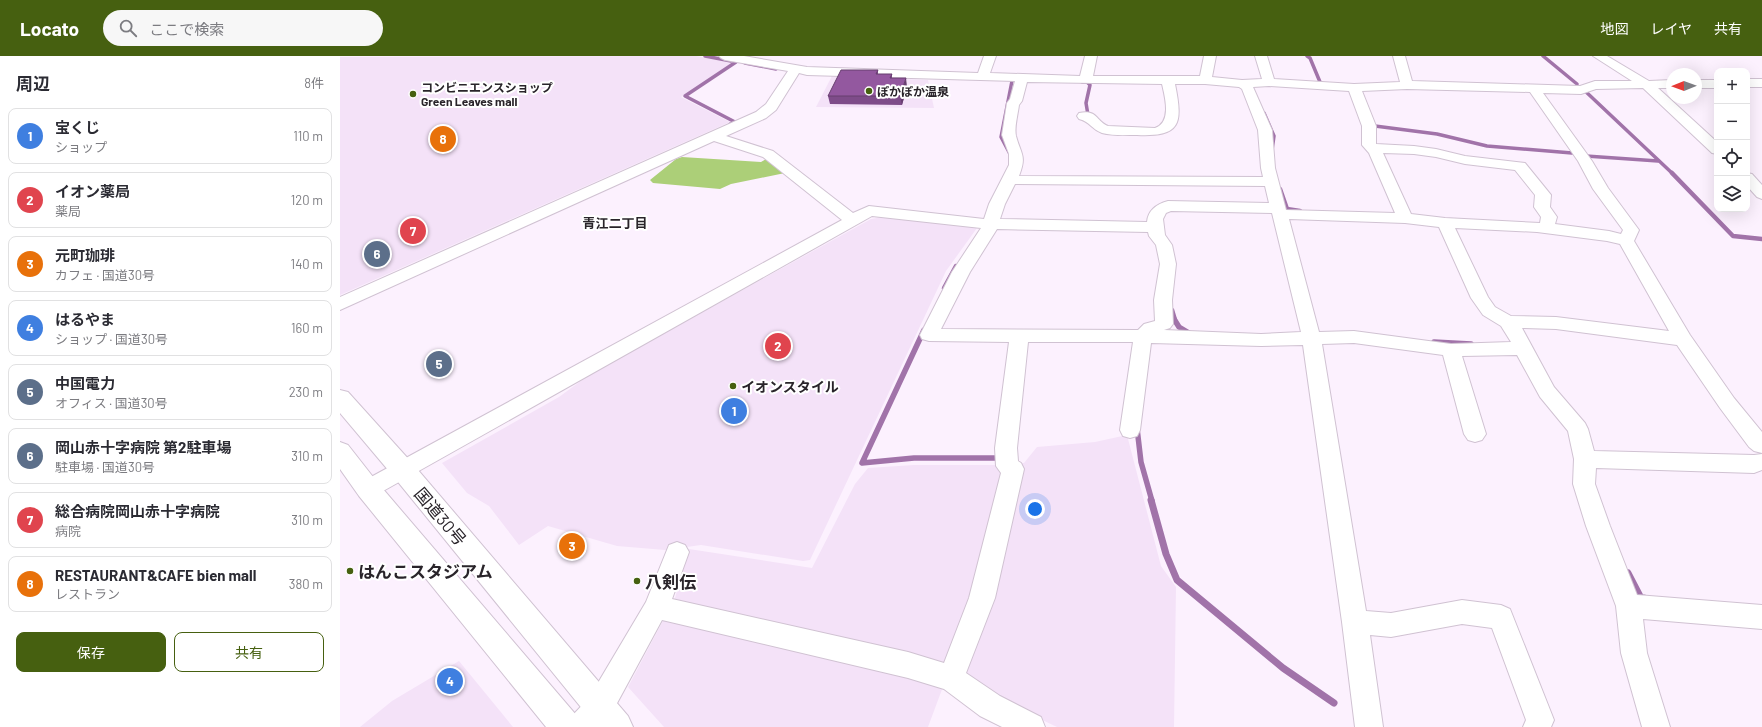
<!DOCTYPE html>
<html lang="ja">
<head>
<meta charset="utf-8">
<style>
  :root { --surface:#fff; --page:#f7f7f7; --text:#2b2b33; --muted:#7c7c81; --line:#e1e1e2; --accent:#466010 }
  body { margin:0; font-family:Barlow,"Noto Sans JP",sans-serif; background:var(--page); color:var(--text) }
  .controls { position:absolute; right:12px; top:12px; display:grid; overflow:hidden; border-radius:8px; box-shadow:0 4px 16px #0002 }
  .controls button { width:36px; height:36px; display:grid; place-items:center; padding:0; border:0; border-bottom:1px solid var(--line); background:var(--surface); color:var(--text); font:20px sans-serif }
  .compass { position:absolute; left:1326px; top:12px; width:36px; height:36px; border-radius:50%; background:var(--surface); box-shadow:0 4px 16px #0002; rotate:269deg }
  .you { position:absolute; left:695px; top:453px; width:14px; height:14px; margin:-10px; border:3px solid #fff; border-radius:50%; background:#1a73e8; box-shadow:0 0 0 6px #1a73e833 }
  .badge { display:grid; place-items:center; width:26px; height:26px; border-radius:50%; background:var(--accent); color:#fff; font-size:13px; font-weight:700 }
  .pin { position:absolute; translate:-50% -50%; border:2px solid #fff; box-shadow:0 1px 4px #0006 }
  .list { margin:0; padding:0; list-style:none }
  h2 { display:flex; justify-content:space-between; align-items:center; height:52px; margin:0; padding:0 16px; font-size:17px }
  h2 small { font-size:13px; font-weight:400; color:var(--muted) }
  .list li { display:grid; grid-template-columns:26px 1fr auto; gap:12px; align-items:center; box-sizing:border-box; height:56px; margin:0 8px 8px; padding:0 8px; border:1px solid var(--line); border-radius:8px }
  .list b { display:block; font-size:15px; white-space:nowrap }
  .list p { margin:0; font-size:13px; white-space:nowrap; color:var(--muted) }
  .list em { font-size:13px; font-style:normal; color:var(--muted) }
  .actions { display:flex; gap:8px; padding:12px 16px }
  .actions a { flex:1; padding:9px 0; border:1px solid var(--accent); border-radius:8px; text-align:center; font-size:14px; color:var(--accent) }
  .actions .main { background:var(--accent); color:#fff }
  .icon { flex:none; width:22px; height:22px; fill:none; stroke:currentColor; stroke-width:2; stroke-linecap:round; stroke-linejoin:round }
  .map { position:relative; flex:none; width:1422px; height:671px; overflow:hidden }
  header { display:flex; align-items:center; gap:24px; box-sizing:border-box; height:56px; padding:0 20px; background:var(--accent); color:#fff }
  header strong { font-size:19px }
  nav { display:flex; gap:22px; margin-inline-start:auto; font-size:14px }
  .search { width:280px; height:36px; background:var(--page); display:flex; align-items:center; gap:10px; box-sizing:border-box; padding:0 14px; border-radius:22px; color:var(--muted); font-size:15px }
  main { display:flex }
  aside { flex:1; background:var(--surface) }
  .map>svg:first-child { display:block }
  .built { fill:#f4e2f8 }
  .green { fill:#accf78 }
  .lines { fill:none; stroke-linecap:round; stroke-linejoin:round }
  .stream-far3 { stroke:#a173a9; stroke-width:3.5 }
  .stream-far2 { stroke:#a173a9; stroke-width:4.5 }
  .stream-far1 { stroke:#a173a9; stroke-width:5.5 }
  .stream { stroke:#a173a9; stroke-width:7 }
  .minor-casing { stroke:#d0c2d2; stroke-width:2 }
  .trunk-casing { stroke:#d0c2d2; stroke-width:2 }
  .minor { fill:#fff; fill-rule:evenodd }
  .trunk { fill:#fff; fill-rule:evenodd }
  .wall { fill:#7e4c89 }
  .shaded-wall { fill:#673e6f }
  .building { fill:#93589f; stroke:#673e6f }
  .poi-dot { fill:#466010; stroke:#fff; stroke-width:1.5 }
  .labels { text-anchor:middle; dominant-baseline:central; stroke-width:4; stroke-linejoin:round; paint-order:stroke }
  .far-poi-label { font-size:12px; font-weight:bold; fill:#29242a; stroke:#fff; text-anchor:start }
  .far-neighbourhood-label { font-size:13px; font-weight:bold; fill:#29242a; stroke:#fff }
  .poi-label { font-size:14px; font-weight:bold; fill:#29242a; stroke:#fff; text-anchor:start }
  .near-street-label { font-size:17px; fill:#29242a; stroke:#fff }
  .near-poi-label { font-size:17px; font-weight:bold; fill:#29242a; stroke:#fff; text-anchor:start }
</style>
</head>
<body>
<header>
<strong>Locato</strong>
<div class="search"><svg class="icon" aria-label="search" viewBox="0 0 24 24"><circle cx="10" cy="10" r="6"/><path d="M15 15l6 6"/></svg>ここで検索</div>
<nav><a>地図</a><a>レイヤ</a><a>共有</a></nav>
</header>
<main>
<aside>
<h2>周辺<small>8件</small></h2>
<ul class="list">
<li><span class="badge" style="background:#3f7fe0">1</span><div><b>宝くじ</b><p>ショップ</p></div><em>110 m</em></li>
<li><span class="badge" style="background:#e0444e">2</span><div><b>イオン薬局</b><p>薬局</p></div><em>120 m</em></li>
<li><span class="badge" style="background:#e8710a">3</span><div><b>元町珈琲</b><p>カフェ · 国道30号</p></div><em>140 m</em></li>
<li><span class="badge" style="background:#3f7fe0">4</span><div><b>はるやま</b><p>ショップ · 国道30号</p></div><em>160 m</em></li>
<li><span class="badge" style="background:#5c6f8a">5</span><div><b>中国電力</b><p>オフィス · 国道30号</p></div><em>230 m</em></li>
<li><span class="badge" style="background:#5c6f8a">6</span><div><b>岡山赤十字病院 第2駐車場</b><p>駐車場 · 国道30号</p></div><em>310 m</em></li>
<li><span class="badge" style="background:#e0444e">7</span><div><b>総合病院岡山赤十字病院</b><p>病院</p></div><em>310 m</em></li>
<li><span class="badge" style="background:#e8710a">8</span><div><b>RESTAURANT&amp;CAFE bien mall</b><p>レストラン</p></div><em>380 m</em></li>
</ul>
<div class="actions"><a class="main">保存</a><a>共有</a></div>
</aside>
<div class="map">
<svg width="1422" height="671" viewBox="0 0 1422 671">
  <rect width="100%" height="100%" fill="#fcf1fe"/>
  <g class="built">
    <polygon points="356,0 392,7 341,41 390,66 0,239 0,1"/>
    <polygon points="492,20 588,24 594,52 476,51"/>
    <polygon points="542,161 632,169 637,172 606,215 470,504 463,505 361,489 325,494 277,490 208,470 179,489 149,450 127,437 102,407 219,341 249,319 531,163"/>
    <polygon points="787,379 821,510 836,531 834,671 717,671 696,661 604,628 588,671 324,671 288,631 335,542 349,493 472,512 515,428 528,412 574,409 656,409 684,407 697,391 755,386"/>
    <polygon points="119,605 173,671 20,671 52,645"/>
  </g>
  <polygon class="green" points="342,101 421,106 426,103 445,117 391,128 380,133 313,127 310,124 336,103"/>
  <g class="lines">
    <g class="stream-far3">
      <polyline points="365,0 391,5"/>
      <polyline points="967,0 970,2 980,26"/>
      <polyline points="1203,0 1237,28"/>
      <polyline points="405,7 436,13"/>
      <polyline points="742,26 747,26 750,29 746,47 748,59"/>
      <polyline points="1244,34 1333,118"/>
      <polyline points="924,57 934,80 932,94"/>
      <polyline points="1032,66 1035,70 1097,78 1147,90 1232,97"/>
      <polyline points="390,68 395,66 345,40 396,6"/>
      <polyline points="670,98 661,81 672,25"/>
      <polyline points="1246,100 1318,105"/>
    </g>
    <g class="stream-far2">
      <polyline points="1332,117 1393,180 1422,183"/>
      <polyline points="940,133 947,153 960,155"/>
      <polyline points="604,232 616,210"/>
      <polyline points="832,254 835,264"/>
    </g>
    <g class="stream-far1">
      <polyline points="834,263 839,271 849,277"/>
      <polyline points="584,274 522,407 574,402 660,402"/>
      <polyline points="1094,286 1131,288"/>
      <polyline points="797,372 801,406 812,445"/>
    </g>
    <g class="stream">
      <polyline points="811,444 826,498 837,524 943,612 994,647"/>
      <polyline points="1288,517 1301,542 1304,542"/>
    </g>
    <g class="minor-casing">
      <g id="minor">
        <path d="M379 0H404L467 11 638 17 644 0H656L650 17 740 20 745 0H757L753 20H860L864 0H876L872 21 902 24 922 23 915 0H927L934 23 1014 28 1060 26 1053 0H1065L1072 25 1240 30 1255 25H1292L1253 0H1267L1309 25 1332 24V32H1318L1377 86V98L1372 97 1303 32 1256 33 1241 38 1203 37 1252 105 1268 132 1299 174 1294 185 1350 279 1394 342 1422 376V397L1414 395 1409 391 1380 352 1337 289 1216 273 1182 272 1214 331 1245 367 1248 373 1254 395 1414 399 1422 398V414L1414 417 1256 412 1255 428 1270 470 1297 539 1422 549V573L1303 563 1307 597 1330 671H1302L1281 597 1276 550 1246 470 1233 428 1234 403 1228 375 1200 341 1177 299 1122 300 1146 378 1142 384 1135 386 1128 384 1124 378 1103 299 1014 287 982 288 1026 555 1051 557 1122 544 1161 549 1170 553 1214 664 1211 671H1183L1186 664 1152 572 1122 568 1051 581 1030 579 1043 671H1015L1002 566 963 289 921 290 811 287 800 374 797 380 790 382 783 380 780 374 793 286H688L677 392 678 405 681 407 684 413 655 542 626 617 660 640 701 661 705 671H662L640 660 604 633 568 622 322 564 269 662 260 671H227L231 661 249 642 306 546 329 489 337 486 345 489 349 496 332 543 568 596 604 607 629 542 661 417 656 410 655 392 669 286 589 285 582 283 580 279 612 216 641 172 532 160 36 439 28 442 20 439 17 433 20 427 502 164 423 101 374 85 0 254V241L416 56 426 48 448 15 385 4 381 2ZM459 17 467 19 675 25 670 43 667 47 662 79 669 98V109L649 148 644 163 529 150 513 157 433 95 386 80 426 62 436 54ZM687 26 822 28C825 41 832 66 815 72L768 70C756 65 757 53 739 57L737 60 739 63C751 66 751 73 762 77 773 80 785 79 797 79 841 81 843 68 835 28H865L899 31 902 33 918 74 921 112 923 121 679 120C687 99 681 99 676 80 674 71 678 58 679 49L682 45ZM929 30 1009 35 1022 70V89L1029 97 1055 157 946 154 935 112 932 74 913 31ZM1067 33 1190 36 1238 105 1253 133 1283 174 1281 178 1269 175 1215 168 1217 161 1210 151 1211 139 1185 107 1125 100 1096 93 1074 90 1036 88V70L1022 35ZM1043 97 1074 98 1096 101 1125 108 1175 114 1195 139 1194 151 1201 161 1200 167 1105 162 1071 158ZM675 128 925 130 929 147 828 145C817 148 808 154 807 166L660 163 665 148ZM831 155 932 157 961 276 921 278 824 274 830 272 833 268 832 244 836 208 832 189 825 179 823 163 826 157ZM949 163 1065 167 1099 171 1131 242 1143 259 1161 270 1171 286 1111 288 1014 275 979 276ZM1115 172 1197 176 1267 185 1280 188 1329 275 1216 261 1171 260 1155 251 1148 241ZM657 173 808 176 809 180 816 189 820 208 814 244 815 265 804 268 798 274 601 273 630 216Z"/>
        <rect x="1407" y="23" width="15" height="8"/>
        <rect x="1356" y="24" width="21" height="8"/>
        <polygon points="1407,117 1412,118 1422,129 1422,143 1417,141 1407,130"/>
      </g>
    </g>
    <g class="trunk-casing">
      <g id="trunk">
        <polygon points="0,334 8,336 72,407 288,660 293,671 257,671 54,421 0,357"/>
        <polygon points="0,386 8,389 37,426 237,660 242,671 206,671 19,440 0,413"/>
      </g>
    </g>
    <use href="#minor" class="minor"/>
    <use href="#trunk" class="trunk"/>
  </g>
  <polygon class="wall" points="538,14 538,18 552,18 552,22 567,31 562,49 490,48 488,40"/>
  <polygon class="shaded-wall" points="566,22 567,31 562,49 560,40"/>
  <polygon class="building" points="501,14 538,14 536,18 552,18 550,22 566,22 560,40 488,40"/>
  <g class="poi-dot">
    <circle cx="529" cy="35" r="4"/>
    <circle cx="73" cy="38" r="4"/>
    <circle cx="393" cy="330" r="4"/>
    <circle cx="10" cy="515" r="4"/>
    <circle cx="297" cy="525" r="4"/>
  </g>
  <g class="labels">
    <g class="far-poi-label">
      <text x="81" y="31">コンビニエンスショップ<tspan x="81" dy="14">Green Leaves mall</tspan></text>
      <text x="537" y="35">ぽかぽか温泉</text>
    </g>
    <g class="far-neighbourhood-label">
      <text x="275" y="167">青江二丁目</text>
    </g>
    <g class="poi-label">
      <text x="401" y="330">イオンスタイル</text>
    </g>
    <g class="near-street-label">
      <text transform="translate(101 460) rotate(50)">国道30号</text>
    </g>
    <g class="near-poi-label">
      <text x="18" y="515">はんこスタジアム</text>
      <text x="305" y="525">八剣伝</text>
    </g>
  </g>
</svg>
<div class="controls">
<button>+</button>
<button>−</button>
<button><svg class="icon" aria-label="locate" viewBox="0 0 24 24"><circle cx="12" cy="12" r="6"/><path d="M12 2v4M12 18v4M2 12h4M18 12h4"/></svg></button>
<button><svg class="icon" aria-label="layers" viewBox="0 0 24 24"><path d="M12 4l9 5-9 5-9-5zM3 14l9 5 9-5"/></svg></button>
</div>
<svg class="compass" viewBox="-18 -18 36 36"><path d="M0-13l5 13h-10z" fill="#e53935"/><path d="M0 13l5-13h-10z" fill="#7c7c81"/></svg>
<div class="you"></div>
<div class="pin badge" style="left:394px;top:355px;background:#3f7fe0">1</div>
<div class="pin badge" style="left:438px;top:290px;background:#e0444e">2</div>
<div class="pin badge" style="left:232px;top:490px;background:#e8710a">3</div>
<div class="pin badge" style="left:110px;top:625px;background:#3f7fe0">4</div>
<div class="pin badge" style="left:99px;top:308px;background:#5c6f8a">5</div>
<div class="pin badge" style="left:37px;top:198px;background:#5c6f8a">6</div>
<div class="pin badge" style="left:73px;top:175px;background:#e0444e">7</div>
<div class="pin badge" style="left:103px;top:83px;background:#e8710a">8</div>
</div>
</main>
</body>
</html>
